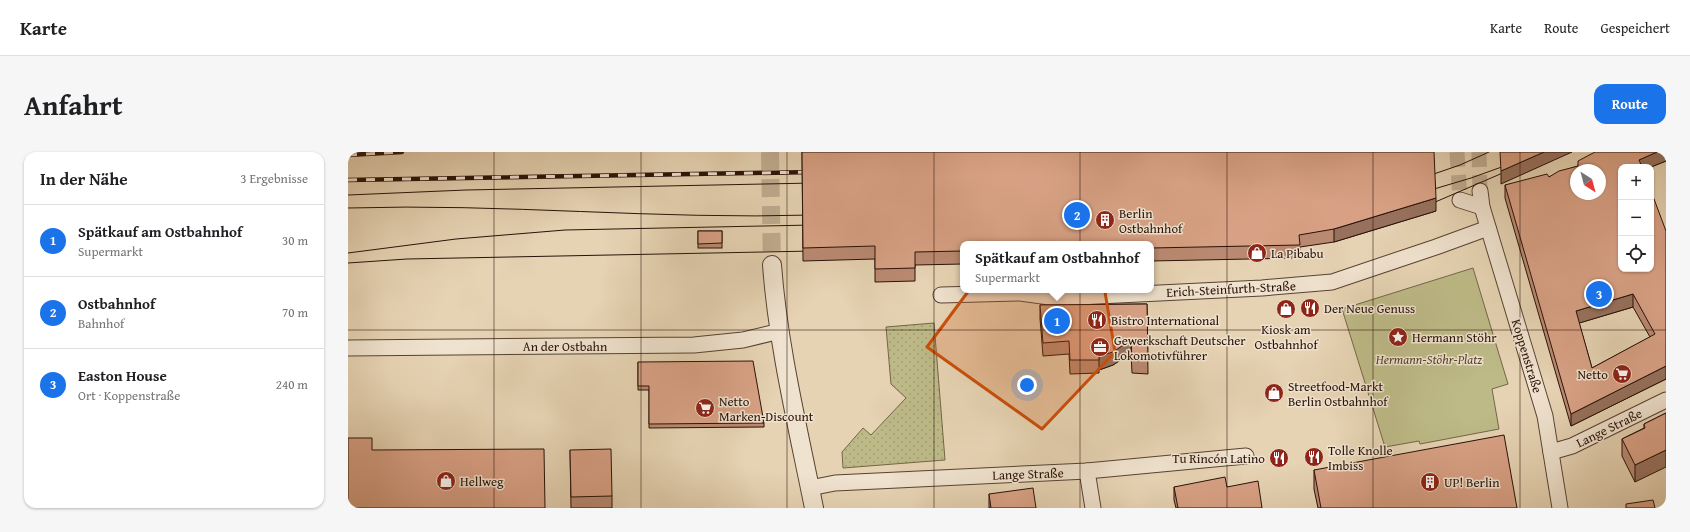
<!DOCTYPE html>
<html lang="de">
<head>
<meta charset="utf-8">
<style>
  :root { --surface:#fff; --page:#f6f6f6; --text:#202124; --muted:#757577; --line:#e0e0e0; --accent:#1a73e8 }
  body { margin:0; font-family:"Gentium Book Plus",serif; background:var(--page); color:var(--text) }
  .controls { position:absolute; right:12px; top:12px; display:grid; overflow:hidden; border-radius:8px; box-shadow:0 1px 3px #0004 }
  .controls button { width:36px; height:36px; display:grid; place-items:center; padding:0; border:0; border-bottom:1px solid var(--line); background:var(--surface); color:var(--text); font:20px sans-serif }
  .compass { position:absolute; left:1222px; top:12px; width:36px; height:36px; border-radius:50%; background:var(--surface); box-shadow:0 1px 3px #0004; rotate:144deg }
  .you { position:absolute; left:679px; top:233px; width:14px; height:14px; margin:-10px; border:3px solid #fff; border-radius:50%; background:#1a73e8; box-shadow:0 0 0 6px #1a73e833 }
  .badge { display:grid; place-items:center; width:26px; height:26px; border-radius:50%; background:var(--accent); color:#fff; font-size:13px; font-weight:700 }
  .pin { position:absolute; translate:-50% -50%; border:2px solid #fff; box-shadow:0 1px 4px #0006 }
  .popup { position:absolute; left:612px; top:89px; width:194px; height:52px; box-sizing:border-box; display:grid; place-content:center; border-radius:8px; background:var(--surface); filter:drop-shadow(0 1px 3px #0005); font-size:13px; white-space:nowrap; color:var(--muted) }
  .popup b { font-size:15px; color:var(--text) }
  .popup::after { content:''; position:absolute; left:50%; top:100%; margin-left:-8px; border:8px solid transparent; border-top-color:var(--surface) }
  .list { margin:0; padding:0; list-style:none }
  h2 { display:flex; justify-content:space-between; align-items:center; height:52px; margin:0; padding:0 16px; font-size:17px }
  h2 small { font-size:13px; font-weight:400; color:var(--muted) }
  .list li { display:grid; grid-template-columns:26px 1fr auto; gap:12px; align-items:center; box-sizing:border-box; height:72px; padding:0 16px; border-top:1px solid var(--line) }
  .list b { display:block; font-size:15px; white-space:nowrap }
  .list p { margin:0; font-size:13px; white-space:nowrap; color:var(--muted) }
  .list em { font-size:13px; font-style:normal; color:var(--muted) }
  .icon { flex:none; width:22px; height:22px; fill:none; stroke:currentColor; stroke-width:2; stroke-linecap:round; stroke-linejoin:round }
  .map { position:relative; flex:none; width:1318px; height:356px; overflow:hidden; border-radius:12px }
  header { display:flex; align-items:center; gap:24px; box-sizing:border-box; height:56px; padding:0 20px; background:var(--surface); border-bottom:1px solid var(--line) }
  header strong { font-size:19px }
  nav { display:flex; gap:22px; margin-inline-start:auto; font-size:14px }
  .intro { display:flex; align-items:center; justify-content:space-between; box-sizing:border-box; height:96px; padding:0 24px }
  h1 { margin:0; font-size:28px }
  .button { padding:10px 18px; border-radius:12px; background:var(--accent); color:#fff; font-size:14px; font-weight:700 }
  main { display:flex; gap:24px; padding:0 24px }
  aside { flex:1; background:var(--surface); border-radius:12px; box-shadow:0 1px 3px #0004 }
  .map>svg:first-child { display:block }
  .grass { fill:url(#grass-dots); stroke:#736648 }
  .green { fill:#bdba87; stroke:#736648 }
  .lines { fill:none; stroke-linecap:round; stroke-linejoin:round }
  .minor-tunnel { stroke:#c0ac91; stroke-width:15; stroke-dasharray:15 8; stroke-linecap:butt }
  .tertiary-tunnel { stroke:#c0ac91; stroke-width:18; stroke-dasharray:18 9; stroke-linecap:butt }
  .minor-casing { stroke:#584233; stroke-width:17 }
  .tertiary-casing { stroke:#584233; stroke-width:20 }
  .minor { stroke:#efe2ce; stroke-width:15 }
  .tertiary { stroke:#efe2ce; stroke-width:18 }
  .tram { stroke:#291108; stroke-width:1 }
  .rail-casing { stroke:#291108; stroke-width:4.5 }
  .rail { stroke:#efe2ce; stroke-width:3; stroke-dasharray:9; stroke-linecap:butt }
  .wall { fill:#ba8a72; stroke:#291108; fill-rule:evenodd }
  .shaded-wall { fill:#97715d; stroke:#291108 }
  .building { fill:#d8a185; stroke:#291108; fill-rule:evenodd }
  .marked { fill:#cb4e0b; fill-opacity:0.2; stroke:#cb4e0b; stroke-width:3; stroke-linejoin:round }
  .grid { fill:none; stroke:#291108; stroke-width:1; stroke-opacity:0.55 }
  .labels { text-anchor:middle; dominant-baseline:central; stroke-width:3; stroke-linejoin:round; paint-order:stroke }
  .poi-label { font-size:13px; fill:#291108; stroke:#efe2ce; text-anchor:start }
  .street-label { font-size:13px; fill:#291108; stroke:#efe2ce }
  .park-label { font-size:13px; font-style:italic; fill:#55442e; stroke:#efe2ce }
</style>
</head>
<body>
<header>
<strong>Karte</strong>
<nav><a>Karte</a><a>Route</a><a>Gespeichert</a></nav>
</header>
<div class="intro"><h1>Anfahrt</h1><a class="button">Route</a></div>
<main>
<aside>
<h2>In der Nähe<small>3 Ergebnisse</small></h2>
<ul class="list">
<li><span class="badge">1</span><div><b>Spätkauf am Ostbahnhof</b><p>Supermarkt</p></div><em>30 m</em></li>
<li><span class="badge">2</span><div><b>Ostbahnhof</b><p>Bahnhof</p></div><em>70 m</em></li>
<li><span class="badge">3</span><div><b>Easton House</b><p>Ort · Koppenstraße</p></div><em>240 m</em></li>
</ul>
</aside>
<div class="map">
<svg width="1318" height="356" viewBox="0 0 1318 356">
  <defs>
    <pattern id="grass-dots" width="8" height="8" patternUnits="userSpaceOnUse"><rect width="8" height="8" fill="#bdba87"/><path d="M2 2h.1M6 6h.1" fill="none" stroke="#a29f73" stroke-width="1.8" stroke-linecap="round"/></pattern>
  </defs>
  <rect width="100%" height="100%" fill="#e6d3b3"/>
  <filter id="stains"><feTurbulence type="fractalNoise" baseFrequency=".005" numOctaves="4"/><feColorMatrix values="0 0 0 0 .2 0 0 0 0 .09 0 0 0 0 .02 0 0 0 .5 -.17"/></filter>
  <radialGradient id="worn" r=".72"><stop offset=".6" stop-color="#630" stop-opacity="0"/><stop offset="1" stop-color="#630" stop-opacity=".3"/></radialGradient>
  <polygon class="grass" points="586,171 597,308 495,316 494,300 515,276 523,283 558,246 543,232 538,175"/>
  <polygon class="green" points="1125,116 1160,232 1144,237 1151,277 1072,292 1071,289 1037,295 994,157"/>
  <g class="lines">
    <g class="minor-tunnel">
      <polyline points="1109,0 1112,48"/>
      <polyline points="1131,0 1132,39"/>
    </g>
    <polyline class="tertiary-tunnel" points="422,0 424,113"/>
    <g class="minor-casing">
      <g id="minor">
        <polyline points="1132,39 1134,55 1197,264 1212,356"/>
        <polyline points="1112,48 1134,55"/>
        <polyline points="593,143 672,141 709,146 914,136 984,130 1088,95 1140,76"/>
        <polyline points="0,196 346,193 395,188 432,179"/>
        <polyline points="1203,300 1224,294 1318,248"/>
        <polyline points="739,319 745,356"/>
        <polyline points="462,336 487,331 739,319 898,304"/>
      </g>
    </g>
    <g class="tertiary-casing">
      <path id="tertiary" d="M424 113C430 194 450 276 466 356"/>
    </g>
    <use href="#minor" class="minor"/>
    <use href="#tertiary" class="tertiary"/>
    <g class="tram">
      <polyline points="1077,25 1112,13 1141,0"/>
      <polyline points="1076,40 1123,26 1162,12"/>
      <polyline points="0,43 118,38 466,31"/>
      <polyline points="1078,54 1157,20"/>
      <path d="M0 56C155 51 310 68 466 63"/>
      <polyline points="0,101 108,87 217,78 465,73"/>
      <polyline points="0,111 59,107 466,99"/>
    </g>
    <g class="rail-casing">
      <g id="rail">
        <polyline points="0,3 54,0"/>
        <polyline points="0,28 465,20"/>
      </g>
    </g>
    <use href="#rail" class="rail"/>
  </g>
  <g class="wall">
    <polygon points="454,0 1088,59 986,90 952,95 952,106 803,109 803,92 615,92 615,112 567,113 567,129 527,130 527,107 455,109"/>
    <path d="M1318 9 1303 15H1273L1303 117 1318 227 1223 274 1157 46V33L1201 25 1230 14ZM1285 155 1302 185 1244 216 1231 171Z"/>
    <rect x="350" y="79" width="24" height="17"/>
    <polygon points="799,152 800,222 784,221 783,201 765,213 751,218 751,221 722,222 721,202 695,204 692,166 692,153"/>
    <polygon points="290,210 416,271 416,275 301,276 301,238 290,238"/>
    <polygon points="1318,261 1287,330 1274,304 1274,287 1296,276 1296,272"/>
    <polygon points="222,298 264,344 264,356 223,356"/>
    <polygon points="966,318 1169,356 970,356 966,337"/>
    <polygon points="826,335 879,335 914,356 828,356 826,348"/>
    <polygon points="641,342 688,356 641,356"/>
  </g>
  <g class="shaded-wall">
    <polygon points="1196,0 1224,0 1153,32 1153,19"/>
    <polygon points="1309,0 1318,0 1318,9 1303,15 1291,15 1291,8"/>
    <polygon points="1088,46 1088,59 986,90 986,77"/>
    <polygon points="1285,142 1285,155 1228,172 1228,159"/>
    <polygon points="783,188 783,201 765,213 751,218 751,204"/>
    <polygon points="1318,214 1318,227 1223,274 1223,262"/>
    <polygon points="1318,298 1318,315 1287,330 1287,313"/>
  </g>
  <g class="building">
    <polygon points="454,0 1086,0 1088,46 986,77 951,83 952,93 803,96 803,92 615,92 615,99 567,100 567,116 527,117 527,94 455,96"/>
    <polygon points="1152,0 1196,0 1153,19"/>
    <path d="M1247 0H1309L1291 8 1294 15H1273V117H1303V39L1318 79V214L1223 262 1157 33 1199 22 1201 25 1211 19 1230 14V9ZM1228 18H1252V42H1228ZM1285 142 1307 182 1244 216 1228 159Z"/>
    <polygon points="350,79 374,79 374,91 350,92"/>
    <polygon points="799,152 800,208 784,208 783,188 765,200 751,204 751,208 722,208 721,189 695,191 692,153"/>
    <polygon points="405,209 416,271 301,272 301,234 290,234 290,210"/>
    <polygon points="1318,261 1318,298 1287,313 1274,287 1297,276 1296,272"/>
    <polygon points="1156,283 1169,356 973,356 966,318"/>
    <polygon points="0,286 24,286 24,298 196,297 197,356 0,356"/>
    <polygon points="263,297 264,344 223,345 222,298"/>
    <polygon points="877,325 879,335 910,329 914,356 830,356 826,335"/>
    <polygon points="685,336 688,356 643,356 641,342"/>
    <polygon points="1305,348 1307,356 1278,356 1278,352"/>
  </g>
  <path class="marked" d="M753 116 767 200 694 277 579 195 622 137Z"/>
  <path class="grid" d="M146 0V356M293 0V356M439 0V356M586 0V356M732 0V356M879 0V356M1025 0V356M1172 0V356M0 178H1318"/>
  <defs>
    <g id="building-disc" transform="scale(1)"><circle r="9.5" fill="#8f2418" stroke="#efe2ce"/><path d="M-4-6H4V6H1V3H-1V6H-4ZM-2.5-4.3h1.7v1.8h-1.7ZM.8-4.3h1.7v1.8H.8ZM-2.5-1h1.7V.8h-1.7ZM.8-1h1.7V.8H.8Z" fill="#fff"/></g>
    <g id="shop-disc" transform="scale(1)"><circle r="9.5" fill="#8f2418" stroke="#efe2ce"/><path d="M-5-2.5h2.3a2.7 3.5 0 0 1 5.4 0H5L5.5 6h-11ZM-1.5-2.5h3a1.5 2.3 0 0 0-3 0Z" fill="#fff"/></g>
    <g id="restaurant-disc" transform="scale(1)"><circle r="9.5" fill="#8f2418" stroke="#efe2ce"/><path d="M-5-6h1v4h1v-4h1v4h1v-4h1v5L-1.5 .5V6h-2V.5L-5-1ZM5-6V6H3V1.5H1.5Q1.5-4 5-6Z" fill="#fff"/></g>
    <g id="sight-disc" transform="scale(1)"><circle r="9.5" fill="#8f2418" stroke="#efe2ce"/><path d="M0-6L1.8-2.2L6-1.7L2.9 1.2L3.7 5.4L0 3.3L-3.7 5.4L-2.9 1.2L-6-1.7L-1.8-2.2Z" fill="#fff"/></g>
    <g id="office-disc" transform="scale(1)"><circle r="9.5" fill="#8f2418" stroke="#efe2ce"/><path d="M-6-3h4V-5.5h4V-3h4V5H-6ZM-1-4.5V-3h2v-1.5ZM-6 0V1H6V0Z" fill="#fff"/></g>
    <g id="supermarket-disc" transform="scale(1)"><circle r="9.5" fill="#8f2418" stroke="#efe2ce"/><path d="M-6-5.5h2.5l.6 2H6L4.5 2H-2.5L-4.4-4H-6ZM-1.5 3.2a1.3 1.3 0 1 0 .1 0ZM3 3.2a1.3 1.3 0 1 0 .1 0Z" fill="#fff"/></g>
  </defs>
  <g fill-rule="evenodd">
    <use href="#building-disc" x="757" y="68"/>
    <use href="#shop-disc" x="909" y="101"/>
    <use href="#restaurant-disc" x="962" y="156"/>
    <use href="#shop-disc" x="938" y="157"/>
    <use href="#restaurant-disc" x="749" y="168"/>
    <use href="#sight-disc" x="1050" y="185"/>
    <use href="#office-disc" x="752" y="195"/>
    <use href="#supermarket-disc" x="1274" y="222"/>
    <use href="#shop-disc" x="926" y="241"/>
    <use href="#supermarket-disc" x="357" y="256"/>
    <use href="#restaurant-disc" x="966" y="305"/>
    <use href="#restaurant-disc" x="931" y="306"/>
    <use href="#shop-disc" x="98" y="329"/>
    <use href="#building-disc" x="1082" y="330"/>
  </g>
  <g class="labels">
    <g class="poi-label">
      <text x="771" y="61">Berlin<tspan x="771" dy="15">Ostbahnhof</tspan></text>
      <text x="923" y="101">La Pibabu</text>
      <text x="976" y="156">Der Neue Genuss</text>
      <text x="763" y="168">Bistro International</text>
      <text x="938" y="177" text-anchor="middle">Kiosk am<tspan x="938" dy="15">Ostbahnhof</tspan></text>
      <text x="1064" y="185">Hermann Stöhr</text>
      <text x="766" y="188">Gewerkschaft Deutscher<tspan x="766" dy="15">Lokomotivführer</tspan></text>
      <text x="1260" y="222" text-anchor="end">Netto</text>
      <text x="940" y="234">Streetfood-Markt<tspan x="940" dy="15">Berlin Ostbahnhof</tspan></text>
      <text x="371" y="249">Netto<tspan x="371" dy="15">Marken-Discount</tspan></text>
      <text x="980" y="298">Tolle Knolle<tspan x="980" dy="15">Imbiss</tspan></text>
      <text x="917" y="306" text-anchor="end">Tu Rincón Latino</text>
      <text x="112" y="329">Hellweg</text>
      <text x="1096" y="330">UP! Berlin</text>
    </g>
    <g class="street-label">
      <text transform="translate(883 137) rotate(-3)">Erich-Steinfurth-Straße</text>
      <text x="217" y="194">An der Ostbahn</text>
      <text transform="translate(1179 204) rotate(73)">Koppenstraße</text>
      <text transform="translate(1261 276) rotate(-26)">Lange Straße</text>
      <text transform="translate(680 322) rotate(-2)">Lange Straße</text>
    </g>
    <g class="park-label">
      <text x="1081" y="207">Hermann-Stöhr-Platz</text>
    </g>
  </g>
  <rect width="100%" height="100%" filter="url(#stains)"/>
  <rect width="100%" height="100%" fill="url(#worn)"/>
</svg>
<div class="controls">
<button>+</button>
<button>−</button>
<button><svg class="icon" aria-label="locate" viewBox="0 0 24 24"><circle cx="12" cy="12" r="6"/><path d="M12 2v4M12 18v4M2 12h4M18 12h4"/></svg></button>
</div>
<svg class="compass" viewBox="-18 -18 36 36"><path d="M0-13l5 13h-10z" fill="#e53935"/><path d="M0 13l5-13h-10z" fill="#757577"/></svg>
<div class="you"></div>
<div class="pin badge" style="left:709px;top:169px">1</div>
<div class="popup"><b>Spätkauf am Ostbahnhof</b>Supermarkt</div>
<div class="pin badge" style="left:729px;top:63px">2</div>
<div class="pin badge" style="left:1251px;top:142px">3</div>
</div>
</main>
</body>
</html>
